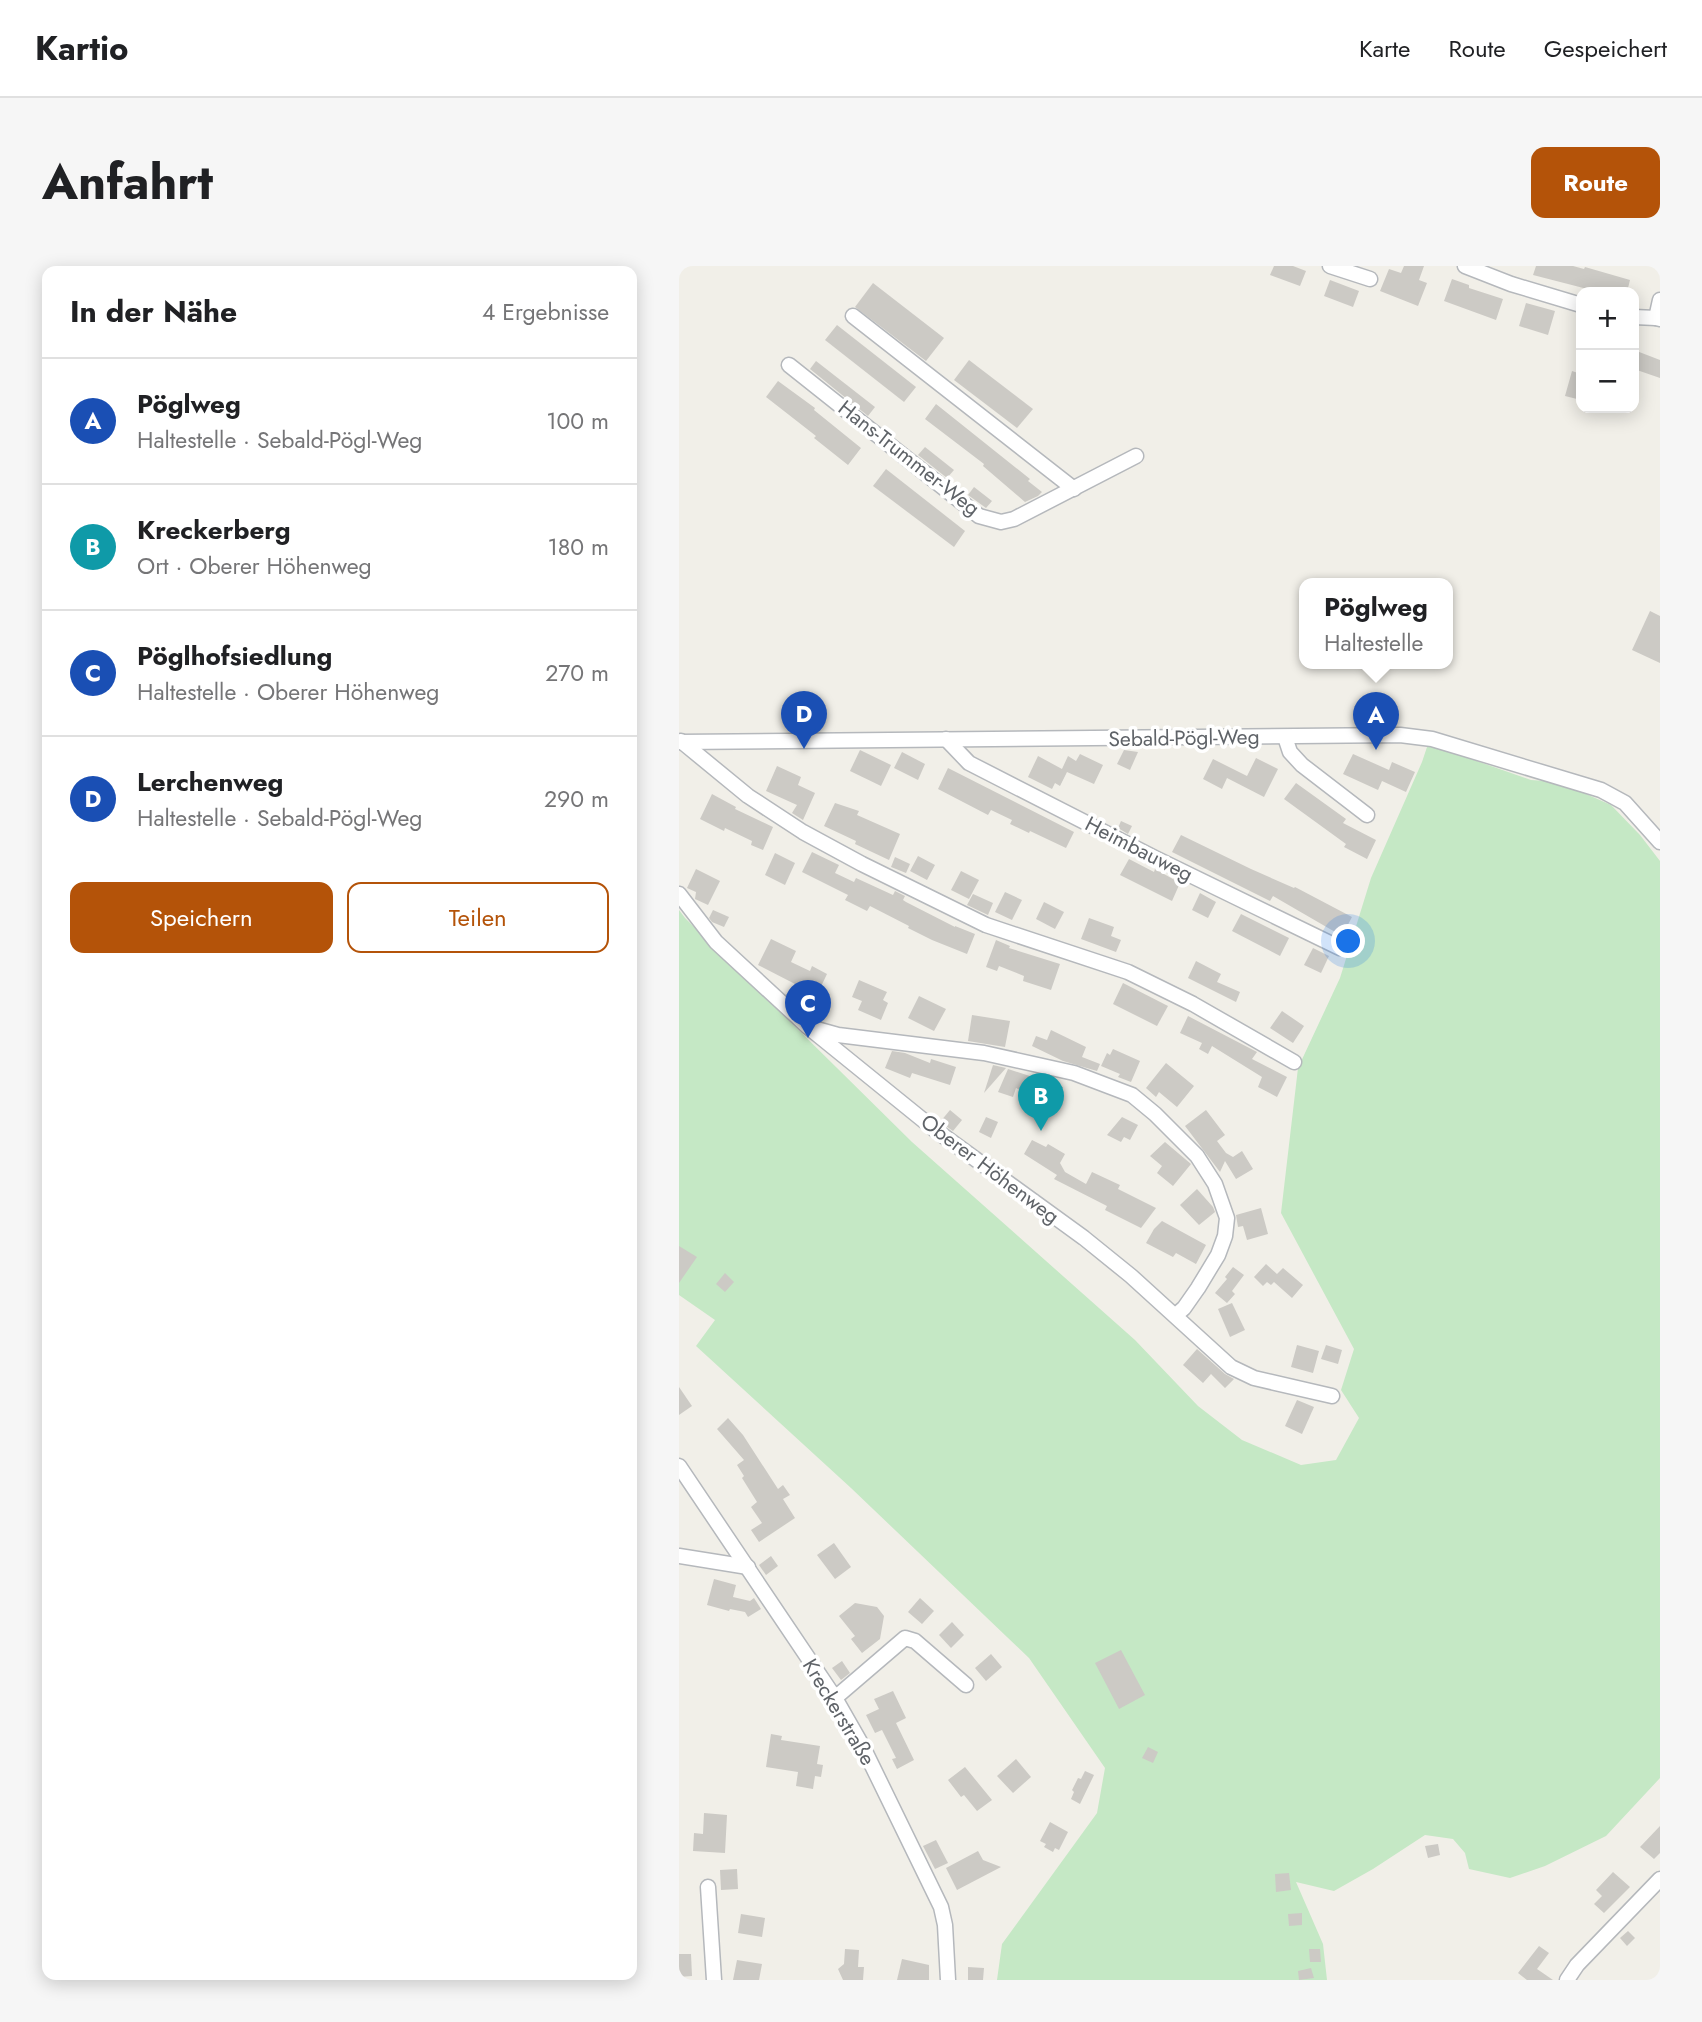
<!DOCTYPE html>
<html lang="de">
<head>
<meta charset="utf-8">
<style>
  :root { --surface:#fff; --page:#f6f6f6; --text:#202124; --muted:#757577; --line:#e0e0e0; --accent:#b45309 }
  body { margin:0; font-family:Jost,sans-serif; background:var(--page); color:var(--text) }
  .controls { position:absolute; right:21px; top:21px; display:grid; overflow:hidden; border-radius:14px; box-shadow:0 4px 18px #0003 }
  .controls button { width:63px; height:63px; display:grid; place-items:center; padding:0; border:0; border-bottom:2px solid var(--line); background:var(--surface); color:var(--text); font:35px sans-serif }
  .you { position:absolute; left:670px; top:676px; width:24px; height:24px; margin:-18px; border:5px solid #fff; border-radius:50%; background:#1a73e8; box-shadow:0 0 0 10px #1a73e833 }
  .badge { display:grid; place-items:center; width:46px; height:46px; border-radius:50%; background:var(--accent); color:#fff; font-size:23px; font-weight:700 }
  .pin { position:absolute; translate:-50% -58px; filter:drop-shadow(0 2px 4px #0008) }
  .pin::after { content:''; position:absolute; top:37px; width:24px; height:21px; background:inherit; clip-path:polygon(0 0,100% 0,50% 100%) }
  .popup { position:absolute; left:620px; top:312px; width:154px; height:91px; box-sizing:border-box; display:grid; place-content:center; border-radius:14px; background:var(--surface); filter:drop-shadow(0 2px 5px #0005); font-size:23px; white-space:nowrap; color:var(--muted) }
  .popup b { font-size:26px; color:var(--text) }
  .popup::after { content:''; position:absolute; left:50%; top:100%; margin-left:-14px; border:14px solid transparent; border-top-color:var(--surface) }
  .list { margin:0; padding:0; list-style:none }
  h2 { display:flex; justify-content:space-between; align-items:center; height:91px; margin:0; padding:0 28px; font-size:30px }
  h2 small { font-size:23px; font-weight:400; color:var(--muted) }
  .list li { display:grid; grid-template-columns:46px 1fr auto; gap:21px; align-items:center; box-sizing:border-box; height:126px; padding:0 28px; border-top:2px solid var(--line) }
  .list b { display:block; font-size:26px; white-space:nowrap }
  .list p { margin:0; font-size:23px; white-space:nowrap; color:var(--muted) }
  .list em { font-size:23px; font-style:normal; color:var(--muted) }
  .actions { display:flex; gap:14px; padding:21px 28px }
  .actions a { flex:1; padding:16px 0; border:2px solid var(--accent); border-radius:14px; text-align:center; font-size:24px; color:var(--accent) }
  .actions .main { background:var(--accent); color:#fff }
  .map { position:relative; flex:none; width:981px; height:1714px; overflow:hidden; border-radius:14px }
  header { display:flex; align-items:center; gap:42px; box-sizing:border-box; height:98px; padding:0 35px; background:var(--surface); border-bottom:2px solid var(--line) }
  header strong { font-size:33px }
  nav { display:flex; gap:38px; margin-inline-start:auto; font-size:24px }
  .intro { display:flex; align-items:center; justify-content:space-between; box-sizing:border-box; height:168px; padding:0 42px }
  h1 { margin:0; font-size:49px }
  .button { padding:18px 32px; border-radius:14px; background:var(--accent); color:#fff; font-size:24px; font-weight:700 }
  main { display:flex; gap:42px; padding:0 42px }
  aside { flex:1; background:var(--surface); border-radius:14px; box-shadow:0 4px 18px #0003 }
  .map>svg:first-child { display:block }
  .green { fill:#c5e8c5 }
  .building { fill:#cccac5 }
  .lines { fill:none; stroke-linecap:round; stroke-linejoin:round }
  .minor-casing { stroke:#b5b8bc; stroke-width:17 }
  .minor { stroke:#fff; stroke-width:14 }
  .labels { text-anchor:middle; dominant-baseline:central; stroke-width:7; stroke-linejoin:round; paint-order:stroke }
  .street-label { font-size:21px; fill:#5f6368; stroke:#fff }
</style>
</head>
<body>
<header>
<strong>Kartio</strong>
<nav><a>Karte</a><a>Route</a><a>Gespeichert</a></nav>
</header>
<div class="intro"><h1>Anfahrt</h1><a class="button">Route</a></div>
<main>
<aside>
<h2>In der Nähe<small>4 Ergebnisse</small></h2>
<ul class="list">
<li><span class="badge" style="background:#1a4fb4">A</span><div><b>Pöglweg</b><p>Haltestelle · Sebald-Pögl-Weg</p></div><em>100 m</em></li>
<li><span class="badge" style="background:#0f9aa8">B</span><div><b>Kreckerberg</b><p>Ort · Oberer Höhenweg</p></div><em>180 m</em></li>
<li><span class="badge" style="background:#1a4fb4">C</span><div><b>Pöglhofsiedlung</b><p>Haltestelle · Oberer Höhenweg</p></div><em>270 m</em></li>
<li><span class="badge" style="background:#1a4fb4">D</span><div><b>Lerchenweg</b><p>Haltestelle · Sebald-Pögl-Weg</p></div><em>290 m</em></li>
</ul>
<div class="actions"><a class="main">Speichern</a><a>Teilen</a></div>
</aside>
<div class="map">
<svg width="981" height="1714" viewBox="0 0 981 1714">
  <rect width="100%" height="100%" fill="#f1efe8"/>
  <polygon class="green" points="749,478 852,514 880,516 932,539 961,569 981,595 981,1512 927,1570 866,1600 831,1612 790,1603 786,1587 774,1573 746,1569 694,1603 655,1625 617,1616 644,1678 648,1714 318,1714 323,1678 418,1547 426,1502 350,1392 172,1222 17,1080 36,1054 0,1029 0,644 6,652 233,876 456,1074 519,1140 563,1174 622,1199 657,1194 680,1152 662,1124 675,1083 602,947 619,802 661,712 692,612 743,496"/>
  <g class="building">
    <polygon points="595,0 614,0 627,5 621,20 591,9"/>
    <polygon points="725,0 745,0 740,14 748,17 739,40 701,25 710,3 722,7"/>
    <polygon points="857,0 894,0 905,3 906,1 951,14 948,26 920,26 854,9"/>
    <polygon points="773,13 790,19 790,22 824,33 817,54 765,35"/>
    <polygon points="651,14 680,25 674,41 645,30"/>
    <polygon points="194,17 265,72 247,95 176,41"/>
    <polygon points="847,37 876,45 869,69 840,60"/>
    <polygon points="158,59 237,121 225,136 146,74"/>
    <polygon points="955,84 981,94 981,112 955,103"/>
    <polygon points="290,94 354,143 338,162 275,114"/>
    <polygon points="137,95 196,141 189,150 131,103"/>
    <polygon points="893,105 902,108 902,126 900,126 898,133 886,130"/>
    <polygon points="99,115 136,142 135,144 182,182 169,199 135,172 137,170 87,131"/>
    <polygon points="257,138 351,213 349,215 363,226 359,230 346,236 304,200 305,198 246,153"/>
    <polygon points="246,181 275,204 268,212 239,189"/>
    <polygon points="207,203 286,265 275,281 194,220"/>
    <polygon points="295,221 313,235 307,242 289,229"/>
    <polygon points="971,345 981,350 981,397 953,384"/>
    <polygon points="181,484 212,499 202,520 171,505"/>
    <polygon points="445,484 459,486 451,504 438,498"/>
    <polygon points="223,486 246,498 239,514 215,502"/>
    <polygon points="401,488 424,499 415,518 388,506 381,520 376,517 373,523 349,511 359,490 383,503 389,490 397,495"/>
    <polygon points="674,488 710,504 713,496 736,506 727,526 703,515 699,524 664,508"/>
    <polygon points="577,492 599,503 585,531 548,512 543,523 524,513 534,493 568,510"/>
    <polygon points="98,500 122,511 119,519 136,527 124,554 113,547 118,539 87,525"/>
    <polygon points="269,502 395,566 387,582 351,565 350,567 331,558 333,554 312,544 309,549 259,523"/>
    <polygon points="617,517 667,553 664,557 697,574 688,593 665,581 667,578 605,533"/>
    <polygon points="33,528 57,541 56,543 94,561 84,584 72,579 73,575 46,562 45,565 21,553"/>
    <polygon points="156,537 180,545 178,549 221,568 210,594 176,578 177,575 145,560"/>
    <polygon points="442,555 453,560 449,568 439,562"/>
    <polygon points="502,569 572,603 615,622 616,621 673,651 663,670 594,630 591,635 493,586"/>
    <polygon points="133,586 160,599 156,607 175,616 177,612 214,629 216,625 226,630 224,634 227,636 276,661 276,660 296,668 288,688 253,674 229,662 230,660 191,640 188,645 166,634 169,629 123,606"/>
    <polygon points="96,587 116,597 106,619 86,609"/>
    <polygon points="239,590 256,599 248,614 231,605"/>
    <polygon points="216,591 231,598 227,607 212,601"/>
    <polygon points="450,593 475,606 476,603 501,617 493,635 441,609"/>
    <polygon points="17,603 41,615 29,639 16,633 17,626 8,622"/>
    <polygon points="282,605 300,614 290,633 272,624"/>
    <polygon points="326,626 343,634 333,654 316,646"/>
    <polygon points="521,627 537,636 529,652 513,644"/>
    <polygon points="294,628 314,637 309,649 288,639"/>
    <polygon points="365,636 385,646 376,663 357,653"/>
    <polygon points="34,644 50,651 45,661 33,656 30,652"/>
    <polygon points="562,648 610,672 601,690 553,665"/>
    <polygon points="410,652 435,661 432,670 442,674 437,686 402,673"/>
    <polygon points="92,673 117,685 112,696 131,705 133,700 148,708 134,737 112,726 116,718 79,699"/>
    <polygon points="317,674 331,680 330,682 381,698 372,724 344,715 345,710 320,700 318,705 307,701"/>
    <polygon points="634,682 650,690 642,707 625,699"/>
    <polygon points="517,695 542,708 538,716 561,726 557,736 509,712"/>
    <polygon points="180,714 208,726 204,734 209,737 202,754 179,744 183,735 173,731"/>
    <polygon points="444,717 489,740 478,760 434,738"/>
    <polygon points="240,730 267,743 255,765 229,752"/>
    <polygon points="603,745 625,760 614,777 591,762"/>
    <polygon points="293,749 331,755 326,781 289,775"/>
    <polygon points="509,750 578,786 573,793 608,811 598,831 579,821 583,811 533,780 529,788 520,783 523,777 501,767"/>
    <polygon points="372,764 407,781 403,791 421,798 418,805 384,795 353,780 357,770 368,774"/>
    <polygon points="434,783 461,795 452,816 439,811 441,808 422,800 428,787 431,789"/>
    <polygon points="213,785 226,787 251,797 252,793 277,801 271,819 233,807 231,812 206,802"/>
    <polygon points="487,797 515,820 498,841 480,826 477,831 467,822"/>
    <polygon points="314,799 327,802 305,827"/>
    <polygon points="329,803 384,821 374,841 337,822 334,831 319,826"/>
    <polygon points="271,844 283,854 274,865 261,856"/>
    <polygon points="527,844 546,869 538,875 547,887 554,891 563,885 574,903 557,913 546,895 541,906 506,860"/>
    <polygon points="307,851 319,856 312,872 300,866"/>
    <polygon points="443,851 459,859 451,874 445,871 442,876 428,869"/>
    <polygon points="353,874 367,881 369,878 386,888 381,897 386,906 407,918 413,906 441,919 439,923 477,942 462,962 426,944 428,940 375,913 378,909 345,888"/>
    <polygon points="486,876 512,898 494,920 478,907 483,900 471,890"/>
    <polygon points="518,923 534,941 536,946 520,959 501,939"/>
    <polygon points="582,942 589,968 568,974 564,960 559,961 557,949"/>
    <polygon points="483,955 527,979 517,998 497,987 494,991 467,977 475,963"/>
    <polygon points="0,980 18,991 0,1017"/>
    <polygon points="587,998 598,1008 604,1002 624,1019 613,1032 595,1016 592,1019 588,1016 584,1020 575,1011"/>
    <polygon points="554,1001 565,1009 553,1025 556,1028 548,1037 536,1027 548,1013 546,1011"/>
    <polygon points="46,1007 55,1016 46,1026 37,1018"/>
    <polygon points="553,1037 566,1064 551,1071 539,1043"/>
    <polygon points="618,1079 640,1085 634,1107 612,1101"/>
    <polygon points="647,1079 663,1084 659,1098 642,1093"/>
    <polygon points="518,1083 546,1108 555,1113 546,1122 532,1108 524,1117 504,1099"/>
    <polygon points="0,1121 13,1140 0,1149"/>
    <polygon points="618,1134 635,1141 623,1168 606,1160"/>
    <polygon points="49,1152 64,1169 99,1223 104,1219 111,1229 104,1233 116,1252 80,1276 72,1264 83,1257 72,1241 78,1236 63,1212 65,1210 58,1199 65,1194 38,1163"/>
    <polygon points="155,1277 172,1301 156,1313 138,1289"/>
    <polygon points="92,1290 99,1300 87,1309 80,1299"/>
    <polygon points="35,1313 57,1319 54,1331 71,1335 75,1332 82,1343 69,1351 66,1346 51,1343 50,1345 28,1339"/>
    <polygon points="241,1332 255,1345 243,1358 229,1346"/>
    <polygon points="176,1337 198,1341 205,1350 201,1373 183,1387 172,1373 176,1370 160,1350"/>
    <polygon points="273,1356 285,1369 272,1382 260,1369"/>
    <polygon points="442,1384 466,1429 440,1443 416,1397"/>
    <polygon points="312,1388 323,1401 307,1415 296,1402"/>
    <polygon points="163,1395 171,1407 162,1414 153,1402"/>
    <polygon points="214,1425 227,1452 217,1457 235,1494 218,1503 213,1493 217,1492 203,1464 196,1467 187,1449 200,1443 195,1433"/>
    <polygon points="92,1468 103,1470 102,1474 141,1480 138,1498 144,1499 142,1511 136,1510 134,1523 117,1520 119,1506 87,1501"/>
    <polygon points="469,1481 479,1486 474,1497 463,1492"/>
    <polygon points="337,1493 352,1511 334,1527 318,1510"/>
    <polygon points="286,1501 313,1534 298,1545 285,1529 282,1531 269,1514"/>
    <polygon points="406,1505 415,1509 401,1538 392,1533 395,1526 393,1524 399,1512 402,1513"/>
    <polygon points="25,1547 48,1549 46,1587 14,1585 15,1567 24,1568"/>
    <polygon points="371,1556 389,1566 380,1584 376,1582 374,1586 365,1581 367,1578 361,1575"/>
    <polygon points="981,1560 981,1587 975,1593 961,1581"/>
    <polygon points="257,1574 269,1597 256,1603 244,1580"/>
    <polygon points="759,1578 761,1589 749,1592 746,1580"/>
    <polygon points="299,1585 304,1594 322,1601 278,1624 267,1602"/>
    <polygon points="58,1603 59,1623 42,1624 41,1604"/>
    <polygon points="934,1606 951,1621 925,1647 915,1638 923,1630 917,1624"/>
    <polygon points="610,1607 612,1624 597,1626 596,1608"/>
    <polygon points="623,1647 623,1659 610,1660 609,1648"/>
    <polygon points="62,1648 86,1652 83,1671 59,1667"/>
    <polygon points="949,1665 956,1672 948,1680 941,1672"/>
    <polygon points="860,1680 870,1687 858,1703 874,1714 848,1714 839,1707"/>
    <polygon points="166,1683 180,1684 179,1701 185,1701 184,1714 164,1714 159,1703 165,1698"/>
    <polygon points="630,1683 641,1683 642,1696 631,1696"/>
    <polygon points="0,1688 12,1688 13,1710 0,1711"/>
    <polygon points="223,1693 250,1699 250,1714 218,1714"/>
    <polygon points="58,1694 83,1698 80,1714 54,1714"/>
    <polygon points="289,1701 305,1702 304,1714 289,1714"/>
    <polygon points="632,1702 635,1712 620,1714 619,1705"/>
  </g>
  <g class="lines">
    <g class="minor-casing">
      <g id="minor">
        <polyline points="651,0 691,13"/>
        <polyline points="786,0 832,18 902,39"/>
        <polyline points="981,34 977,52 981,53"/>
        <polyline points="174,50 395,223"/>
        <polyline points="955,51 977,52"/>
        <polyline points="110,99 300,250 322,256 335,253 457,190"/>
        <polyline points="606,471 611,486 623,499 688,549"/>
        <polyline points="267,473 290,497 476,592 661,682"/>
        <polyline points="2,475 69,530 124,566 183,598 307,659 449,706 514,738 615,796"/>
        <polyline points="0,476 721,469 753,473 922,524 946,537 981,576"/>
        <polyline points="0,628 37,676 129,761 255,863 405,972 452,1010 552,1101 575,1112 653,1130"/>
        <polyline points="134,762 159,769 305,787 395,807 453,829 476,848 518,890 536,918 548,952 546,970 539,989 519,1022 505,1042 497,1049"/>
        <polyline points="0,1200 156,1432 184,1481 262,1641 266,1659 269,1714"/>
        <polyline points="0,1290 69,1301"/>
        <polyline points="156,1432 226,1372 236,1375 287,1419"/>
        <polyline points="29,1621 35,1714"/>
        <polyline points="888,1714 898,1699 981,1613"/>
      </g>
    </g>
    <use href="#minor" class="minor"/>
  </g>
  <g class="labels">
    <g class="street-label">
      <text transform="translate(230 192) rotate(38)">Hans-Trummer-Weg</text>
      <text transform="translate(505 472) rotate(-1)">Sebald-Pögl-Weg</text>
      <text transform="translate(460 583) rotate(27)">Heimbauweg</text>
      <text transform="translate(311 903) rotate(37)">Oberer Höhenweg</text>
      <text transform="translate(160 1446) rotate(59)">Kreckerstraße</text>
    </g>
  </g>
</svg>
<div class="controls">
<button>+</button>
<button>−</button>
</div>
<div class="you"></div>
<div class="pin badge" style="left:697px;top:484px;background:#1a4fb4">A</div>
<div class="popup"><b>Pöglweg</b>Haltestelle</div>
<div class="pin badge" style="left:362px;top:865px;background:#0f9aa8">B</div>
<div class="pin badge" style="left:129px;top:772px;background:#1a4fb4">C</div>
<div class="pin badge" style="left:125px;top:483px;background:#1a4fb4">D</div>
</div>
</main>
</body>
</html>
